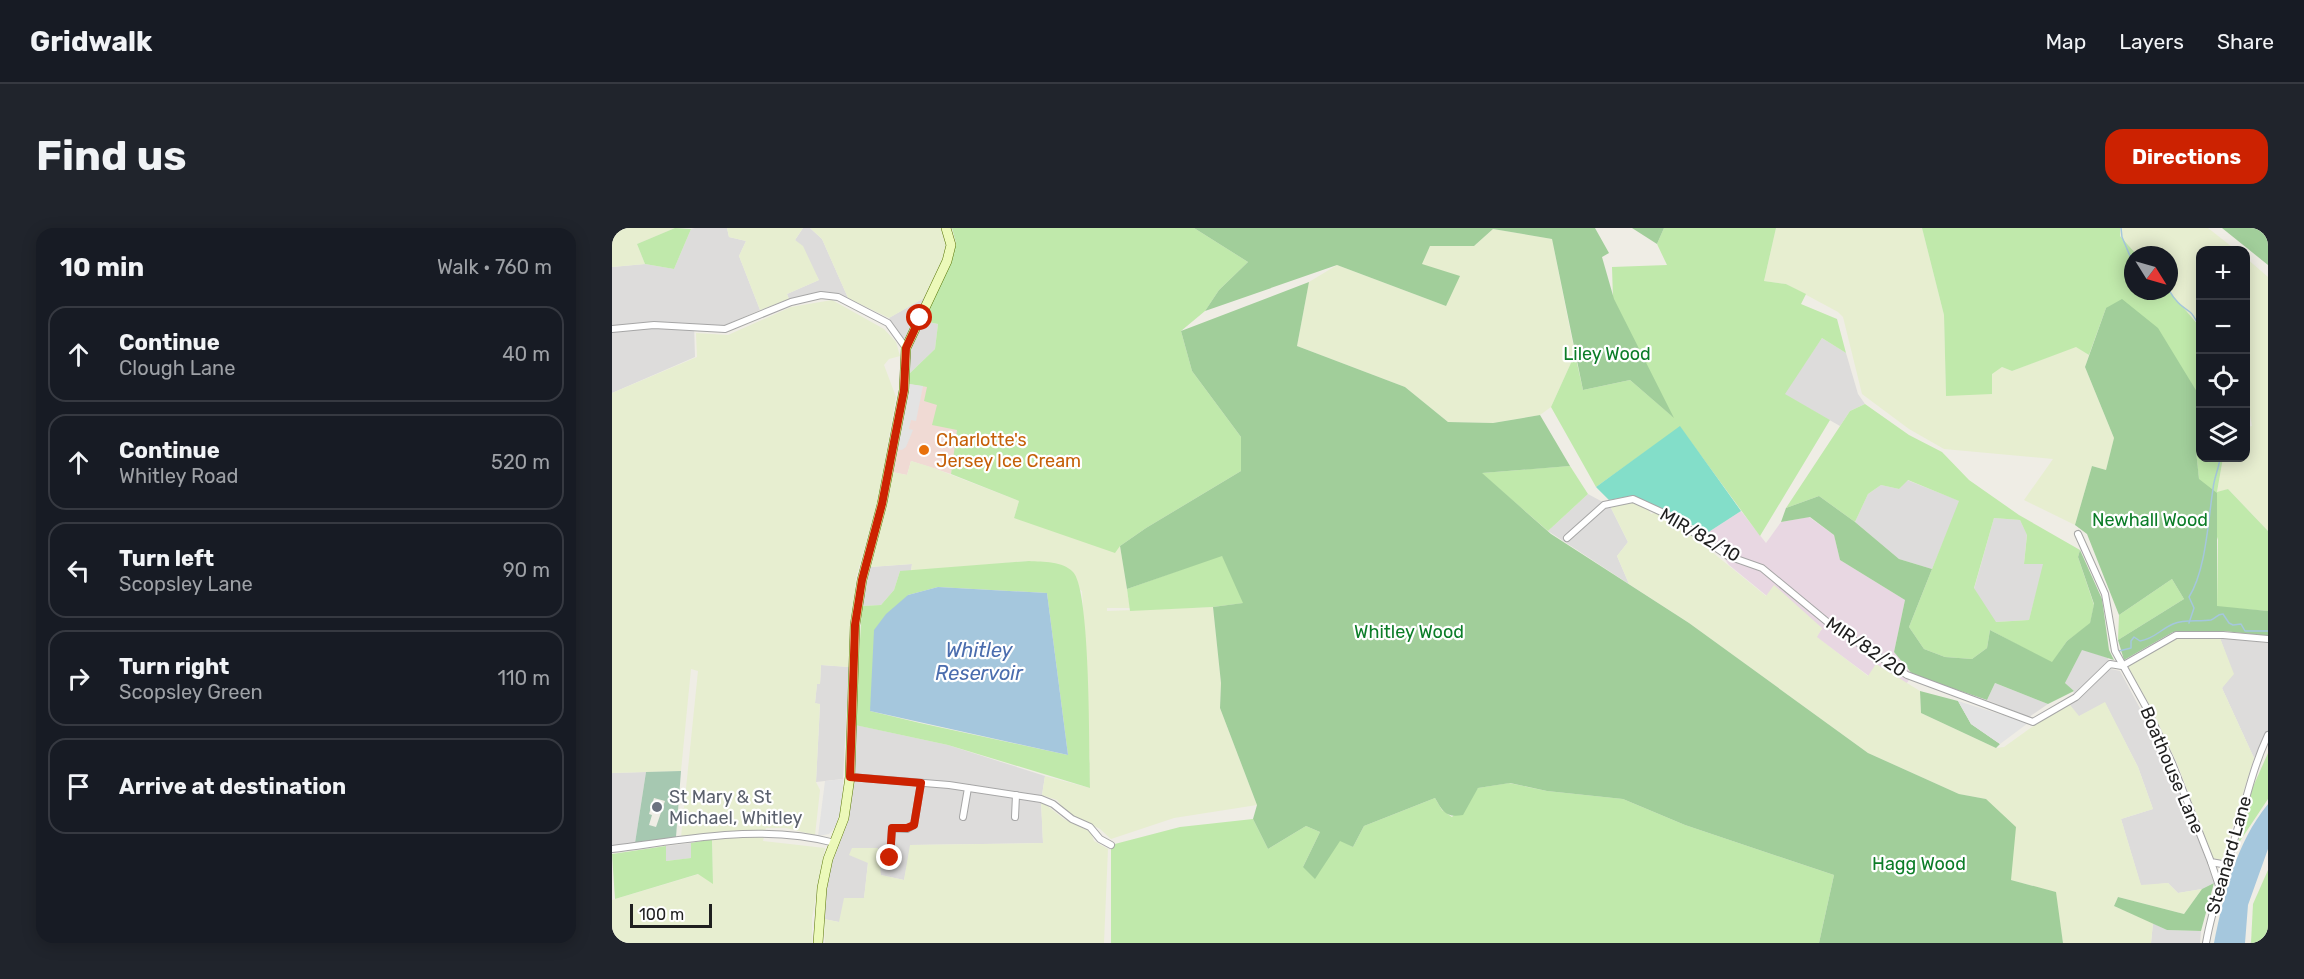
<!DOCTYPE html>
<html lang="en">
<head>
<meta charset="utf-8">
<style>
  :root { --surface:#171b24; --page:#20242c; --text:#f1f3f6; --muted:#9ea1a6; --line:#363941; --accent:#cc2201 }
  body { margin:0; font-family:Rubik,sans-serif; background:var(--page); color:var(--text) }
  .controls { position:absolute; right:18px; top:18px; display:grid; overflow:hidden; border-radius:12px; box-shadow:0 3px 15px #0003 }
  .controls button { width:54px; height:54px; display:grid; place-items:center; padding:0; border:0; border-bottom:2px solid var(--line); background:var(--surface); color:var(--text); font:30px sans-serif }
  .compass { position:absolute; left:1512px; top:18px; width:54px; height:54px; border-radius:50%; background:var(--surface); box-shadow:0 3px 15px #0003; rotate:127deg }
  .scale { position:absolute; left:18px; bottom:15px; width:82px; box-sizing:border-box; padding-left:6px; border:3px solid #1f1f1f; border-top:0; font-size:16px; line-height:21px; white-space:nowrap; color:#1f1f1f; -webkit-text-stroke:4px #fff; paint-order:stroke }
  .stop { position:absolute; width:18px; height:18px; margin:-14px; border:4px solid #cc2201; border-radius:50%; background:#fff }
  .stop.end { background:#cc2201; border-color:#fff; box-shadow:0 2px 6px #0008 }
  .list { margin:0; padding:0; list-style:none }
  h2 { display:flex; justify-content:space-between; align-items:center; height:78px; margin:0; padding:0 24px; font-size:26px }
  h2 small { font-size:20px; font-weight:400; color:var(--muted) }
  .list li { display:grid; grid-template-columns:39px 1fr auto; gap:18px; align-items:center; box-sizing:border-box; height:96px; margin:0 12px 12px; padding:0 12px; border:2px solid var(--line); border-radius:18px }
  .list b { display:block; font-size:22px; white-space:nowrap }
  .list p { margin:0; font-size:20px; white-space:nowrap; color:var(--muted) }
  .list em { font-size:20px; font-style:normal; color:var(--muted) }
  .icon { flex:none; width:33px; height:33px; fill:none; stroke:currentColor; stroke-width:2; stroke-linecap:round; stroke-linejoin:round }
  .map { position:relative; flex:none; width:1656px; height:715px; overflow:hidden; border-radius:18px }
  header { display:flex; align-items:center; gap:36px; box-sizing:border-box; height:84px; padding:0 30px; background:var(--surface); border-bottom:2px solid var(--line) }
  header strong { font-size:28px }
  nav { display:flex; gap:33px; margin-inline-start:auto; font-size:21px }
  .intro { display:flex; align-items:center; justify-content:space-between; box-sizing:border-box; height:144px; padding:0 36px }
  h1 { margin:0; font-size:42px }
  .button { padding:15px 27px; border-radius:18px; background:var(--accent); color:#fff; font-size:21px; font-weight:700 }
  main { display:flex; gap:36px; padding:0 36px }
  aside { flex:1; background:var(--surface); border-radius:18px; box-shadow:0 3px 15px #0003 }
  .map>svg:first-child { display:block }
  .residential { fill:#dddcdb }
  .commercial { fill:#f0dad4 }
  .industrial { fill:#e8d7e2 }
  .farmland { fill:#e7eed0 }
  .grass { fill:#c0e9ab; fill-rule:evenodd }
  .forest { fill:#a1ce9a }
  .cemetery { fill:#a6c8b1; fill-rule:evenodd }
  .pitch { fill:#83dec9 }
  .parking { fill:#e3e3e3 }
  .water { fill:#a5c7dd }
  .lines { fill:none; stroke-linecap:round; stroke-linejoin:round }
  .stream { stroke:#a5c7dd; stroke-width:1.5 }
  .street-casing { stroke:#a6a6a6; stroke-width:8 }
  .secondary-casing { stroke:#587606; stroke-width:10 }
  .street { stroke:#fff; stroke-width:6 }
  .secondary { stroke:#ecf9b9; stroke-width:9 }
  .route { stroke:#cc2201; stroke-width:8 }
  .food-dot { fill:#e8710a; stroke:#fff; stroke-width:2 }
  .worship-dot { fill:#6b7280; stroke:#fff; stroke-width:2 }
  .labels { text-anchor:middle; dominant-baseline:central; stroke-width:4.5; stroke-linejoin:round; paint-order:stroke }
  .park-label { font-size:18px; fill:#0c7d28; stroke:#fff }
  .food-label { font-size:18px; fill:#c56008; stroke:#fff; text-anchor:start }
  .street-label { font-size:18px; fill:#1f1f1f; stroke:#fff }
  .worship-label { font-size:18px; fill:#5b616d; stroke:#fff; text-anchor:start }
  .water-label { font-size:20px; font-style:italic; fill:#4b6dae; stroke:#fff }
</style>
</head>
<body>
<header>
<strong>Gridwalk</strong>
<nav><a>Map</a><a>Layers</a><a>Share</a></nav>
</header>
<div class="intro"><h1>Find us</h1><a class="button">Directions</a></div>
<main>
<aside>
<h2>10 min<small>Walk · 760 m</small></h2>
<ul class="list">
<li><svg class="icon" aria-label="ahead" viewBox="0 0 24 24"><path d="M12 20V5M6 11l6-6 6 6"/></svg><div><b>Continue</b><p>Clough Lane</p></div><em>40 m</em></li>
<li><svg class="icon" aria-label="ahead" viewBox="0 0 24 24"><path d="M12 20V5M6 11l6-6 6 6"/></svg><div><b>Continue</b><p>Whitley Road</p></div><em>520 m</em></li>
<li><svg class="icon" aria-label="left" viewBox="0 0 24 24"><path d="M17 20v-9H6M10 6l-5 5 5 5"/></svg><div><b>Turn left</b><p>Scopsley Lane</p></div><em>90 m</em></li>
<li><svg class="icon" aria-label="right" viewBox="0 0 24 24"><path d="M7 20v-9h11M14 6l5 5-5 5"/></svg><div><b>Turn right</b><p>Scopsley Green</p></div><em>110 m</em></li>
<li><svg class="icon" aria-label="arrive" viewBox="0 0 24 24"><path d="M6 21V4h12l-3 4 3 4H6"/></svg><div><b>Arrive at destination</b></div></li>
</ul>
</aside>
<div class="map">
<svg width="1656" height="715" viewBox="0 0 1656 715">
  <rect width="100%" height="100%" fill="#efede5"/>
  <g class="residential">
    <polygon points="83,0 115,0 117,9 134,13 127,28 148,82 111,98 82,96 83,129 0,165 0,39 33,36 62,41 79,1"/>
    <polygon points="191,0 198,0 210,11 236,70 224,65 208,64 177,71 175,66 207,52 183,12"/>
    <polygon points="312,70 303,95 294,110 291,111 277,90"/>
    <polygon points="311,93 326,96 323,121 297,146 295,142 299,119"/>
    <polygon points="1210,110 1234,125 1246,166 1253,176 1238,183 1228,198 1172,166"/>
    <polygon points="1295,252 1348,273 1320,341 1287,331 1243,294 1256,266 1269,257 1287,261"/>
    <polygon points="976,266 998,278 1016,314 1005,328 1017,356 936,303"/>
    <polygon points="1382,290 1408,292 1415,306 1412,336 1432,336 1417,392 1383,394 1362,361"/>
    <polygon points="300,336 299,343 288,343 282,362 269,377 250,378 258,339"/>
    <polygon points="1608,410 1656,415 1656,505 1642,530 1610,460 1621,446"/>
    <polygon points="1470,421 1496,430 1499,441 1508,443 1547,516 1577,583 1602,655 1590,661 1566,665 1556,655 1529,658 1509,591 1541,581 1526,539 1493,475 1466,489 1458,477 1462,463 1453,455"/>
    <polygon points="209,437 237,439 231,551 204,554 208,477 203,475 205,456 208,456"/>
    <polygon points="1383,455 1436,476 1417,489 1375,472"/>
    <polygon points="239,496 336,517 433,548 429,573 431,615 299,617 292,652 269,647 256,634 252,671 227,694 207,690 210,660 232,590"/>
    <polygon points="34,544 23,615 0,618 0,545"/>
    <polygon points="79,615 80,630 54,633 54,618"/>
    <polygon points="1541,695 1555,702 1589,703 1588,715 1539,715"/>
  </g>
  <polygon class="commercial" points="297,156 316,159 325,177 346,201 339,246 299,233 295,247 280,244"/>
  <polygon class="industrial" points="1129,283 1154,315 1169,294 1197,289 1222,307 1228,332 1293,372 1282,424 1301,447 1294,456 1264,436 1257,448 1204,409 1210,401 1162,358 1155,368 1117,337 1095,305"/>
  <g class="farmland">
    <polygon points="0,0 63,0 25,16 33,36 0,39"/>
    <polygon points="115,0 191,0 183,12 191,18 207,52 175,66 177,71 148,82 127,28 134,13 117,9"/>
    <polygon points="198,0 331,0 335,15 330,37 312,70 277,90 236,70 210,11"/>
    <polygon points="1164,0 1310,0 1332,87 1334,168 1390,139 1400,143 1464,118 1477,127 1473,139 1502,210 1494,242 1480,238 1463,297 1412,272 1441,231 1332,221 1297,201 1250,166 1231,89 1226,84 1174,56 1152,53"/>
    <polygon points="1508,0 1596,0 1624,22 1588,22 1588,99 1557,63 1557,27 1525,27 1508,8"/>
    <polygon points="881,1 940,11 963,126 939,179 928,187 881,195 836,194 793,159 685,118 697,54 725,37 834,78 809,36 818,18 862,18"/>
    <polygon points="1634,30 1656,49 1656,303 1616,261 1605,265 1611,230 1634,230 1634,199 1640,198 1634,166"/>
    <polygon points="220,72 272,101 284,114 288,128 277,131 272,137 284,169 266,272 244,350 237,439 209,437 208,456 205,456 203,475 208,476 204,554 208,562 203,607 174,600 154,600 151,613 213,620 200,690 200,715 0,715 0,672 87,646 101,655 100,605 69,609 86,443 79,441 69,543 0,545 0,165 85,129 84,105 116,107 179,79"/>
    <polygon points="299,233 319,239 407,273 402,290 508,318 518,380 495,380 495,383 601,379 609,455 608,480 645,577 562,590 499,611 488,601 455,585 445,572 430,567 433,548 478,560 475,446 470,363 417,333 299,343 300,336 258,339 280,244 295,247"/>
    <polygon points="1021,273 1035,279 1039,286 1045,284 1057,289 1154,368 1162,357 1210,400 1205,409 1256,448 1264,436 1308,463 1309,485 1384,520 1392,519 1427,494 1458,477 1467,488 1493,474 1526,539 1541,581 1509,591 1529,657 1556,655 1566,665 1590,661 1572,686 1506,669 1502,678 1541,695 1539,715 1451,715 1443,664 1399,652 1374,571 1347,566 1256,525 1077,395 1017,356 1005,328 1016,314 998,278"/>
    <polygon points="1564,409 1608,410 1622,446 1610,460 1642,530 1610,632 1601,630 1565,535 1537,476 1516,439"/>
    <polygon points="429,573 452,591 479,604 482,613 496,621 492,715 213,715 212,691 227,694 232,670 252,670 256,635 237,627 240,620 266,620 269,647 292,652 298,617 431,615"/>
  </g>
  <g class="grass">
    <polygon points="63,0 79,1 62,41 33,36 25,16"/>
    <polygon points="340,0 582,0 636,34 607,62 593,83 569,103 580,143 629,209 629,243 534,300 508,318 503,325 402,290 407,273 339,246 345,202 320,197 325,177 312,173 315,159 297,156 297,146 323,121 326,96 311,93 341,28 344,15"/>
    <polygon points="1052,0 1164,0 1152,53 1174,56 1194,66 1189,76 1225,91 1234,125 1210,110 1173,166 1218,192 1148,308 1068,199 984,259 939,179 963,126 971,162 1018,152 1060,188 1001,71 1000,39 1055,37 1045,16"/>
    <polygon points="1310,0 1508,0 1508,8 1525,27 1521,27 1521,63 1557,63 1588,99 1588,230 1611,230 1605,264 1616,261 1656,303 1656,383 1605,379 1606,312 1587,252 1584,222 1494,80 1477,127 1464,119 1400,143 1390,139 1380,146 1380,166 1334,168 1332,87"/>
    <path d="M1253 176 1297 207 1330 224 1357 252 1407 287 1468 322 1466 329 1482 377 1478 396 1455 413 1440 435 1378 402 1375 420 1360 431 1333 429 1312 421 1297 399 1347 273 1296 252 1287 261 1269 257 1256 266 1243 294 1207 268 1174 280 1238 183ZM1382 290 1408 292 1415 307 1412 336H1431L1417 392 1384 394 1362 360Z"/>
    <polygon points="958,238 976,266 936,303 869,245"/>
    <polygon points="610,327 632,375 601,379 518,383 515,361"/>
    <path d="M417 333C431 334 451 333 461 344 479 362 477 527 478 560L336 517 243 497 250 378 269 377 282 362 288 343ZM326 359 435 365 456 527 308 495 258 483 296 367Z"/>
    <polygon points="1560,351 1572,371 1506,412 1507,387"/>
    <polygon points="1656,525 1656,571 1626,616 1640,561"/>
    <polygon points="897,555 935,563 1011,571 1073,597 1222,647 1207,715 499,715 499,617 568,599 641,591 656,621 694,598 708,604 691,639 728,612 741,619 752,598 823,570 830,582 840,589 866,560"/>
    <polygon points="100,611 101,656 86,646 3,671 0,626 54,618 54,633 79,630 79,615"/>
    <polygon points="1656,642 1656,715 1639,715 1641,676"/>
  </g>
  <g class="forest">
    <polygon points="582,0 983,0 997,25 990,29 1002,71 1062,190 1018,152 971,162 940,11 881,1 862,18 818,18 810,36 848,48 834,78 725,37 593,83 607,62 636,34"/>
    <polygon points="1020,0 1052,0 1045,16"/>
    <polygon points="1610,0 1656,0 1656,37"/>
    <path d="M697 54 685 118 793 159 836 194 881 195 928 187 958 238 870 245 939 306 1077 395 1256 525 1347 566 1374 571 1404 599 1399 652 1444 664 1451 715H1207L1222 647 1073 597 1011 571 935 563 898 555 866 560 851 587C834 590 831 584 823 570L752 598 741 619 728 613 703 651 691 639 708 604 694 598 656 621 641 591 645 577 608 480 609 455 601 379 631 375 610 328 515 361 508 318 534 300 629 243V209L580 143 569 103Z"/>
    <polygon points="1510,71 1546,100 1585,164 1584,222 1587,251 1605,265 1605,378 1656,383 1656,408 1612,403 1561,404 1512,432 1506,412 1572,371 1560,351 1507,387 1475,306 1463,297 1480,238 1494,242 1502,210 1473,139 1494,80"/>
    <polygon points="1207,268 1243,294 1287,331 1320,341 1297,399 1312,421 1333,429 1360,431 1375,420 1378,402 1440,434 1455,413 1478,395 1482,376 1466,329 1468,322 1490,371 1497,422 1502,432 1470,422 1453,455 1462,463 1436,476 1383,455 1375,472 1301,447 1282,424 1293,372 1228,332 1222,307 1198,289 1169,294 1174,280"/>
    <polygon points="1308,463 1346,473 1359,496 1388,516 1384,520 1309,485"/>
    <polygon points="1602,655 1589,703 1555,702 1502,678 1506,669 1572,686 1590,661"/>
  </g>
  <path class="cemetery" d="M69 543 64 609 23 615 34 544ZM42 570 53 573 44 599 37 597 40 587 37 586Z"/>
  <polygon class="pitch" points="1068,198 1129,283 1095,305 1056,284 1019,268 997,272 984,259"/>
  <g class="parking">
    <polygon points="297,156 311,158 304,193 299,192 297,201 301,202 294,219 290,222 284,221"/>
    <polygon points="1346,473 1416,495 1388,516 1359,496"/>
    <polygon points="231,551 230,578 224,598 217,606 206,608 213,553"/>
  </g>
  <g class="water">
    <polygon points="326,359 435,365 456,527 258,483 262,402 274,386 296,367"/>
    <path d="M1656 576V621L1636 677 1633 715H1602C1612 666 1624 615 1656 576Z"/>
  </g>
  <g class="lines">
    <g class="stream">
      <polyline points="1509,0 1510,9 1518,28 1521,28"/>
      <path d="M1557 62C1563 73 1568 77 1578 84 1582 87 1586 96 1588 100"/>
      <path d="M1577 395 1582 380 1577 369C1594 342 1596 293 1601 261 1602 250 1607 240 1608 230"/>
      <path d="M1507 423 1519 420V413L1522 409 1528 413C1542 411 1549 401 1561 396 1573 391 1587 394 1599 392 1604 390 1605 386 1611 386L1617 395 1621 397 1629 396 1633 403H1656"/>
    </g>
    <g class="street-casing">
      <g id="street">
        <polyline points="0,101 42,97 113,101 179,74 209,67 226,69 276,95 294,120"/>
        <polyline points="1466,306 1493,366 1503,423 1534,479 1560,535 1599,634 1615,637"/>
        <polyline points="955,310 992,277 1021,271 1056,287 1116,328 1150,340 1219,397 1295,447 1421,494 1464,469 1498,436 1510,438 1564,407 1611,407 1656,411"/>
        <polyline points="238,549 337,557 429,571 441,576 460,591 478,599 488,611 499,617"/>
        <polyline points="351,589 356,560"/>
        <polyline points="403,589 404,567"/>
        <path d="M0 621C73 612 150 595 223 615"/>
        <polyline points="278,630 280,600 295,601 302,597 309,555"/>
        <polyline points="1599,634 1607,658"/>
        <path d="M1594 715C1600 680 1612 647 1622 613 1633 577 1640 541 1656 507"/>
      </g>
    </g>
    <g class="secondary-casing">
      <polyline id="secondary" points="206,715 210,660 216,631 232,590 238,549 243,397 250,352 270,276 292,162 294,120 335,33 339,17 334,0"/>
    </g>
    <use href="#street" class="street"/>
    <use href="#secondary" class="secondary"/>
  </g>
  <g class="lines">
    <polyline class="route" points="278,630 280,600 295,600 302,597 309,555 238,549 243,397 250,352 270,276 292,162 294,120 308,90"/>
  </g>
  <circle class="food-dot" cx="312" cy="222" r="6"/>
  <circle class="worship-dot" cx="45" cy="579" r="6"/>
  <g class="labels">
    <g class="park-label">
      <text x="995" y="126">Liley Wood</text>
      <text x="1538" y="292">Newhall Wood</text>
      <text x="797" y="404">Whitley Wood</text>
      <text x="1307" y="636">Hagg Wood</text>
    </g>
    <g class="food-label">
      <text x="324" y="212">Charlotte's<tspan x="324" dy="21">Jersey Ice Cream</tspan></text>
    </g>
    <g class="street-label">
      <text transform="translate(1088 307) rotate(30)">MIR/82/10</text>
      <text transform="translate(1254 419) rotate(34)">MIR/82/20</text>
      <text transform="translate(1560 542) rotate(67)">Boathouse Lane</text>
      <text transform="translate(1617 627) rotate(-74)">Steanard Lane</text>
    </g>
    <g class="worship-label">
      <text x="57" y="569">St Mary &amp; St<tspan x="57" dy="21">Michael, Whitley</tspan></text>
    </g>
    <g class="water-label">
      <text x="367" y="422">Whitley<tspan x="367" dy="23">Reservoir</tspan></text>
    </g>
  </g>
</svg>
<div class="controls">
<button>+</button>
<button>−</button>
<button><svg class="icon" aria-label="locate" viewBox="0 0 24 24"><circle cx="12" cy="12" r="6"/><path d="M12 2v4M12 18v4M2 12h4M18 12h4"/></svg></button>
<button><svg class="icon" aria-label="layers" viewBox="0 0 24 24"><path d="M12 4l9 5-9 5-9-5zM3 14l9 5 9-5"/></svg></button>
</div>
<svg class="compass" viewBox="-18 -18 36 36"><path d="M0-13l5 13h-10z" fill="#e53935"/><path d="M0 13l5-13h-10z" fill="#9ea1a6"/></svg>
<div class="scale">100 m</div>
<div class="stop" style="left:308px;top:90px"></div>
<div class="stop end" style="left:278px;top:630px"></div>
</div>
</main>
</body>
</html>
